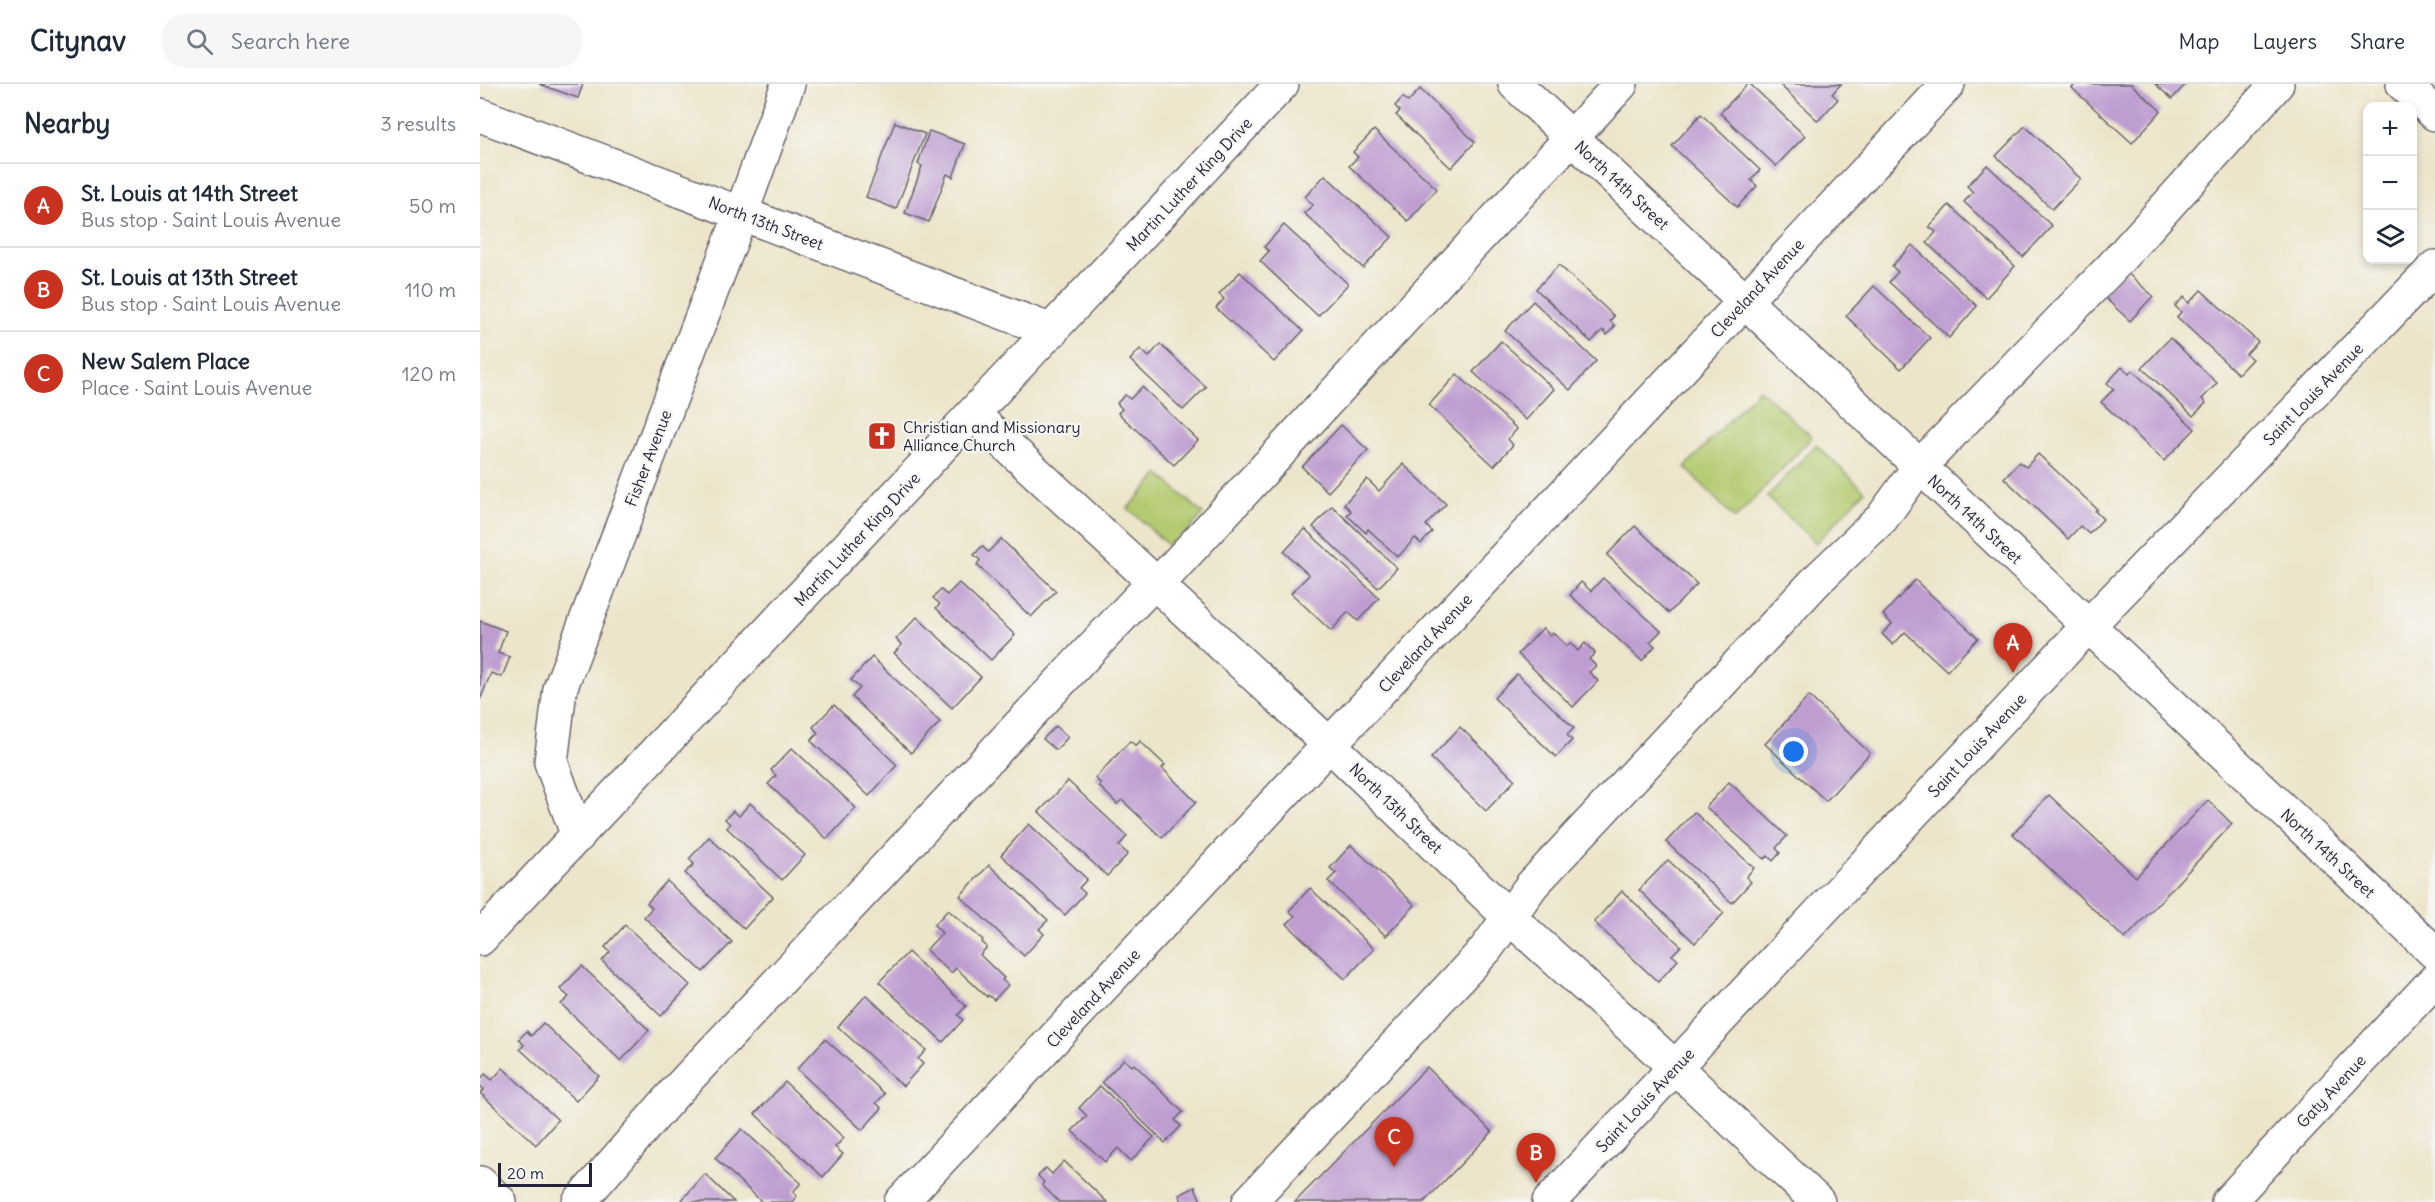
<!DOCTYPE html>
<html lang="en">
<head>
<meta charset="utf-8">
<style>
  :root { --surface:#fff; --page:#f6f6f7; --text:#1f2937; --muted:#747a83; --line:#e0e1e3; --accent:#c8321e }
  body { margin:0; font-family:Delius,sans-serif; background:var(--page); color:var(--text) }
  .controls { position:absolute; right:18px; top:18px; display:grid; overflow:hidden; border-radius:12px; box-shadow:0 3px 9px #0003 }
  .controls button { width:54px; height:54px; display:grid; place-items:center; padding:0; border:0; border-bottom:2px solid var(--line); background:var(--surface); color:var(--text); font:30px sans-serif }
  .scale { position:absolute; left:18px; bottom:15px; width:94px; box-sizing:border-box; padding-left:6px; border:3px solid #22223b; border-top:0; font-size:16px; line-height:21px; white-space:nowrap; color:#22223b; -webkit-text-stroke:4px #f6f6f2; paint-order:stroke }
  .you { position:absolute; left:1314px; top:668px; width:21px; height:21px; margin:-15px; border:4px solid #fff; border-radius:50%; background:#1a73e8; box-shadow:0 0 0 9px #1a73e833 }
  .badge { display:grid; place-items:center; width:39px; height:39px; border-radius:50%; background:var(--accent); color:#fff; font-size:20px; font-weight:700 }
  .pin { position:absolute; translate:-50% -50px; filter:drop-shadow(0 2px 3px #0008) }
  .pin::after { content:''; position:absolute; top:32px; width:21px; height:18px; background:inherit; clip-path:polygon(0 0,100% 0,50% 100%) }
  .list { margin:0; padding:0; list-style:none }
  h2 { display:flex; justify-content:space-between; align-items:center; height:78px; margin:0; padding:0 24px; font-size:26px }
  h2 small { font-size:20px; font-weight:400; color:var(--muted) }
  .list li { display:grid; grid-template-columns:39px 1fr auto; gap:18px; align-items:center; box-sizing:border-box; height:84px; padding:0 24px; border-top:2px solid var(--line) }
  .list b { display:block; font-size:22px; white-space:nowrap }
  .list p { margin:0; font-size:20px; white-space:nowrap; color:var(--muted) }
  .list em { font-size:20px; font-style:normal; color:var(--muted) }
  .icon { flex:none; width:33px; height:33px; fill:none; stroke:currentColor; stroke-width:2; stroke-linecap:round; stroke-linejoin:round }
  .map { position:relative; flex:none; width:1955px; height:1118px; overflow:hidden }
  header { display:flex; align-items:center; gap:36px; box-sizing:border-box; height:84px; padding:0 30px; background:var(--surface); border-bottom:2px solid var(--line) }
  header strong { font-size:28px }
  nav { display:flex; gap:33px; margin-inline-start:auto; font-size:21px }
  .search { width:420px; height:54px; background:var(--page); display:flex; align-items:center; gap:15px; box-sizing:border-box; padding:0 21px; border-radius:24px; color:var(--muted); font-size:22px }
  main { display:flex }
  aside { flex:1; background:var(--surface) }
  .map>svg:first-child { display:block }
  .green { fill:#b3ca6f; stroke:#6a7655; stroke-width:1.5 }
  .building { fill:#be9ed1 }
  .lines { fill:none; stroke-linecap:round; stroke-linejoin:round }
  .minor-casing { stroke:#69666d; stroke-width:36 }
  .minor { stroke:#fff; stroke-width:33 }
  .labels { text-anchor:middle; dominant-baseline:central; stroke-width:4.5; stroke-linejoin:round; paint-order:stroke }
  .street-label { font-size:16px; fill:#22223b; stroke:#f6f6f2 }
  .poi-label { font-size:16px; fill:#22223b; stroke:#f6f6f2; text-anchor:start }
</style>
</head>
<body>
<header>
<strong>Citynav</strong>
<div class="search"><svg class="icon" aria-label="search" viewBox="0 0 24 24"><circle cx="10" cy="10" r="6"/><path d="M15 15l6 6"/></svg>Search here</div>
<nav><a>Map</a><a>Layers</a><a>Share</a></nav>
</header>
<main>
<aside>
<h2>Nearby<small>3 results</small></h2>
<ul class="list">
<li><span class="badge">A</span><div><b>St. Louis at 14th Street</b><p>Bus stop · Saint Louis Avenue</p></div><em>50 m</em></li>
<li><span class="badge">B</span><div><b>St. Louis at 13th Street</b><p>Bus stop · Saint Louis Avenue</p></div><em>110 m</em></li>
<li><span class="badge">C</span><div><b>New Salem Place</b><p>Place · Saint Louis Avenue</p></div><em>120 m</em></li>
</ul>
</aside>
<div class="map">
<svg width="1955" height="1118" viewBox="0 0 1955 1118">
  <rect width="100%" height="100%" fill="#f6f6f2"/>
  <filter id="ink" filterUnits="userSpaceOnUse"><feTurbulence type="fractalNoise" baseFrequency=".0167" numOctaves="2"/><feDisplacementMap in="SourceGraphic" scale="12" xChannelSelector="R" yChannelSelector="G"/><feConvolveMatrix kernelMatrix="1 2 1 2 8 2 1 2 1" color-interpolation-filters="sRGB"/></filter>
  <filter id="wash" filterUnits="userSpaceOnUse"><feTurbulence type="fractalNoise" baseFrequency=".008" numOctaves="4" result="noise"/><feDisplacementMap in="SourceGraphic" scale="24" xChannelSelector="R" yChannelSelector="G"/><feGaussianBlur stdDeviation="1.35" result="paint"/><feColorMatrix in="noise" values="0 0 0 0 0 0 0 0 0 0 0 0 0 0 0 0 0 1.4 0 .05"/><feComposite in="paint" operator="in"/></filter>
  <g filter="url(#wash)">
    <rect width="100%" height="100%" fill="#ede5ca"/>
    <g class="green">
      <polygon points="1279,305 1332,353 1255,435 1205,383"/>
      <polygon points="1336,361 1385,407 1336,459 1287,413"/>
      <polygon points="679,390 723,430 692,465 648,424"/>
    </g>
    <g id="blocks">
      <g class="building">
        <polygon points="59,0 103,0 98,14"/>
        <polygon points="1268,0 1270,0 1325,52 1296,82 1240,29"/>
        <polygon points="1299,0 1361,0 1352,10 1358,15 1338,37"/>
        <polygon points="1596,0 1651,0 1681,27 1652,59 1592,4"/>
        <polygon points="1675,0 1706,0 1692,15"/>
        <polygon points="940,5 995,58 971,84 916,31 920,27 915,22 923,13 928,18"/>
        <polygon points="1221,30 1280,86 1271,96 1277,102 1257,123 1192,62"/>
        <polygon points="415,38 445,50 416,125 386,113"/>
        <polygon points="1545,42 1601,95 1572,125 1516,72"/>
        <polygon points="894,46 957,105 928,137 869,82 878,73 873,68"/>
        <polygon points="449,47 485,60 473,93 467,90 449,138 425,129 442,82 438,80"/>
        <polygon points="1507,81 1572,142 1543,173 1484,118 1493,108 1487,102"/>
        <polygon points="845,91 912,153 883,184 824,129 833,121 825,113"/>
        <polygon points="1469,121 1535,182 1506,214 1447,159 1456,148 1449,143"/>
        <polygon points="804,141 868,200 838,232 780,177 789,167 784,163"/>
        <polygon points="1432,161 1497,222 1469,254 1409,198 1418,188 1412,182"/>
        <polygon points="1079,181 1134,232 1130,237 1135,242 1127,251 1123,246 1111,258 1056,205"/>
        <polygon points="1644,186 1673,212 1650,237 1622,211"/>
        <polygon points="760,188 823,247 794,278 736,224 744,215 739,210"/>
        <polygon points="1394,202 1450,254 1421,285 1366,232"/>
        <polygon points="1721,206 1778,258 1766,270 1772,275 1758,290 1697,233 1701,228 1695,222 1704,213 1709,219"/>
        <polygon points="1053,217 1116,277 1090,306 1025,247"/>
        <polygon points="1690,254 1737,299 1722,315 1726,319 1713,332 1662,284"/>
        <polygon points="1021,257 1074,305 1046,336 993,288"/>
        <polygon points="680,260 726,303 703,326 650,276 660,265 669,273"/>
        <polygon points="1642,283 1649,290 1652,286 1715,345 1684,377 1621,318 1634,305 1627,299"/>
        <polygon points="977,290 1037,345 1028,355 1033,361 1014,382 949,321"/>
        <polygon points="662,303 718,356 694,381 638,329 642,325 637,319 645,311 650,315"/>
        <polygon points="861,341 888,366 848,408 822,383"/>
        <polygon points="1558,370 1617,425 1615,427 1623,435 1609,450 1600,442 1588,455 1524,394 1539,378 1546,383"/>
        <polygon points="923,380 966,420 946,441 952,448 941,460 935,454 918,473 888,445 886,449 867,431 871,427 864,420 887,395 899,407"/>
        <polygon points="852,422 917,484 898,504 833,443"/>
        <polygon points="1155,442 1217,500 1189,529 1127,471"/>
        <polygon points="825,445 899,514 878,537 868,528 851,547 811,509 829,491 804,468"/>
        <polygon points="521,455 576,507 551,533 497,481 500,476 494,471 502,462 508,468"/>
        <polygon points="1123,494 1181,547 1170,558 1175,562 1162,577 1090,511 1101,498 1111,507"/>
        <polygon points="1435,496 1498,554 1467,587 1425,548 1413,561 1402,550 1412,540 1403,531"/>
        <polygon points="479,499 535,551 511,576 456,524 460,520 453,514 461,506 467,511"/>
        <polygon points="437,533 501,593 472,624 414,569 422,561 416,555"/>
        <polygon points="0,537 26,547 18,569 30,573 22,593 11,589 0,616"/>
        <polygon points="1063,544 1070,552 1073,549 1087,562 1090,559 1098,567 1105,559 1115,569 1109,575 1116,582 1109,588 1118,597 1093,623 1038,570"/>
        <polygon points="392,573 460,638 431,669 372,613 380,604 371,596"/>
        <polygon points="1037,590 1094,644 1087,651 1092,656 1076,673 1014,614"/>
        <polygon points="1329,612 1390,669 1346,717 1285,660"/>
        <polygon points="354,621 417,681 389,712 331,657 338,649 333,643"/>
        <polygon points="576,642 588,653 576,666 563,655"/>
        <polygon points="980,643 1035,696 1006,727 951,674"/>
        <polygon points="650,657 656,662 660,657 685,681 682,684 716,718 682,754 642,716 637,720 619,702 621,700 615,694"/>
        <polygon points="312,664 376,724 347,755 288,700 296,692 291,686"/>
        <polygon points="588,697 647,752 639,762 648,770 627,792 559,728"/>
        <polygon points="1249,698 1307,752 1296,764 1300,769 1293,777 1288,772 1284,775 1226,723"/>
        <polygon points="1569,711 1656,793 1728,716 1752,740 1645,855 1533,750"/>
        <polygon points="270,719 325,771 302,796 247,744 250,740 245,735 253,727 259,732"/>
        <polygon points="1214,728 1274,784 1266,793 1271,798 1252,819 1186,758"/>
        <polygon points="549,740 607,795 599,804 605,809 585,831 521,771"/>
        <polygon points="229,753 293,813 264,845 205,789 214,780 209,775"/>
        <polygon points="871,761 935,821 906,852 848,797 856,789 850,784"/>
        <polygon points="1188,776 1244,829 1215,859 1159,806"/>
        <polygon points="509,781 568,836 559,845 564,850 544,872 480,812"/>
        <polygon points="187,797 252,858 223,888 164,833 172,824 167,819"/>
        <polygon points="830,804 894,865 865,895 807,840 815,832 809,827"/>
        <polygon points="1142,807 1201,862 1192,871 1198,876 1178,898 1114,838"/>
        <polygon points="468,826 503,856 502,858 507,863 500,871 524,894 522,896 528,901 514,916 508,911 507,913 476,884 471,889 446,866 462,849 454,841"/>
        <polygon points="145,841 210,901 181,932 122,877 130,868 125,863"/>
        <polygon points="428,868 486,922 478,931 483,936 463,958 399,898"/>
        <polygon points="102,882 169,946 141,977 81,920 89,913 80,905"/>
        <polygon points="386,911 446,966 438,975 443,980 423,1002 358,943"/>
        <polygon points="63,939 119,992 96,1017 40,965 44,961 39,955 47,947 51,952"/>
        <polygon points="345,955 405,1010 396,1019 402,1024 382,1046 317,985"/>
        <polygon points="644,975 652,982 654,980 703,1028 695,1036 701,1042 685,1059 622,998"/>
        <polygon points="947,983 1012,1048 944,1118 815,1118"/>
        <polygon points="23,984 78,1036 56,1061 0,1009 4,1005 0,1002 0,996 5,990 12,996"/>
        <polygon points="305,998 364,1054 355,1063 363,1070 343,1093 275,1030"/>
        <polygon points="620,1002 674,1053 651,1077 638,1064 625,1078 592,1047 607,1032 599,1024"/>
        <polygon points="262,1045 321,1099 313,1108 317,1112 312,1118 282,1118 235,1074"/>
        <polygon points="584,1077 627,1118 579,1118 562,1101 564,1098 558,1092 566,1084 572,1090"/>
        <polygon points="225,1090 254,1118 204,1118 202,1116"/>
        <polygon points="715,1103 721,1117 702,1118 699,1111"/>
      </g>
    </g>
  </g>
  <g filter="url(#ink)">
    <use href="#blocks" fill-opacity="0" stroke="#69666d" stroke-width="1.5"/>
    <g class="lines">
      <g class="minor-casing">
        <g id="minor">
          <polyline points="1035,0 1955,869"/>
          <polyline points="1923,0 1955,30"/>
          <polyline points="0,31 572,247"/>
          <polyline points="494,331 850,661 1029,833 1195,983 1338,1118"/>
          <polyline points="677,501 1141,0"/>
          <polyline points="98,752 71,678 80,605 261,130 308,0"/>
          <polyline points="0,855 802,0"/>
          <polyline points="0,1099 20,1118"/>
          <polyline points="99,1118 197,1006 674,498"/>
          <polyline points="421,1118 1468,0"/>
          <polyline points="769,1118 1006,865 1052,801 1338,495 1402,434 1439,383 1631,184 1797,0"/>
          <polyline points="1069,1118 1608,542 1955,183"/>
          <polyline points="1748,1118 1955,896"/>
        </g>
      </g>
      <use href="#minor" class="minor"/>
    </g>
  </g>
  <defs>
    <g id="church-square" transform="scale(1.5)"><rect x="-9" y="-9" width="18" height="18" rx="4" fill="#c8321e" stroke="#f6f6f2"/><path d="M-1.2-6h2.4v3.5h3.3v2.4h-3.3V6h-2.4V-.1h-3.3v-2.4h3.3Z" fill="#fff"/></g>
  </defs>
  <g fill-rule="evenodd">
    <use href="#church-square" x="402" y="352"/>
  </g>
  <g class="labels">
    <g class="street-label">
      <text transform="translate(709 100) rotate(-47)">Martin Luther King Drive</text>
      <text transform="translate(1142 101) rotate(43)">North 14th Street</text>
      <text transform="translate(286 139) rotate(21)">North 13th Street</text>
      <text transform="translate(1277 204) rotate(-47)">Cleveland Avenue</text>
      <text transform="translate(1833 310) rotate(-46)">Saint Louis Avenue</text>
      <text transform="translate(168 374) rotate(-69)">Fisher Avenue</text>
      <text transform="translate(1495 435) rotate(43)">North 14th Street</text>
      <text transform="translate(377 455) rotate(-47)">Martin Luther King Drive</text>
      <text transform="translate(945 559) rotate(-47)">Cleveland Avenue</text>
      <text transform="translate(1497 661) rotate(-47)">Saint Louis Avenue</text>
      <text transform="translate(916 724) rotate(44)">North 13th Street</text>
      <text transform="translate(1848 769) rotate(43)">North 14th Street</text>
      <text transform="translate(613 914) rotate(-47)">Cleveland Avenue</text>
      <text transform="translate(1851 1007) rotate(-47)">Gaty Avenue</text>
      <text transform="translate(1165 1016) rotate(-47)">Saint Louis Avenue</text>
    </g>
    <g class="poi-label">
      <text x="423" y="343">Christian and Missionary<tspan x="423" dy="18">Alliance Church</tspan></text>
    </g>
  </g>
</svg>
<div class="controls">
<button>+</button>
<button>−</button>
<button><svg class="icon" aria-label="layers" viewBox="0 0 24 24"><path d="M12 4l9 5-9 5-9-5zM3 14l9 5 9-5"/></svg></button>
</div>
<div class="scale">20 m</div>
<div class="you"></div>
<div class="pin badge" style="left:1533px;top:589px">A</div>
<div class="pin badge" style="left:1056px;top:1099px">B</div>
<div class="pin badge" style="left:914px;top:1083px">C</div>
</div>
</main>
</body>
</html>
